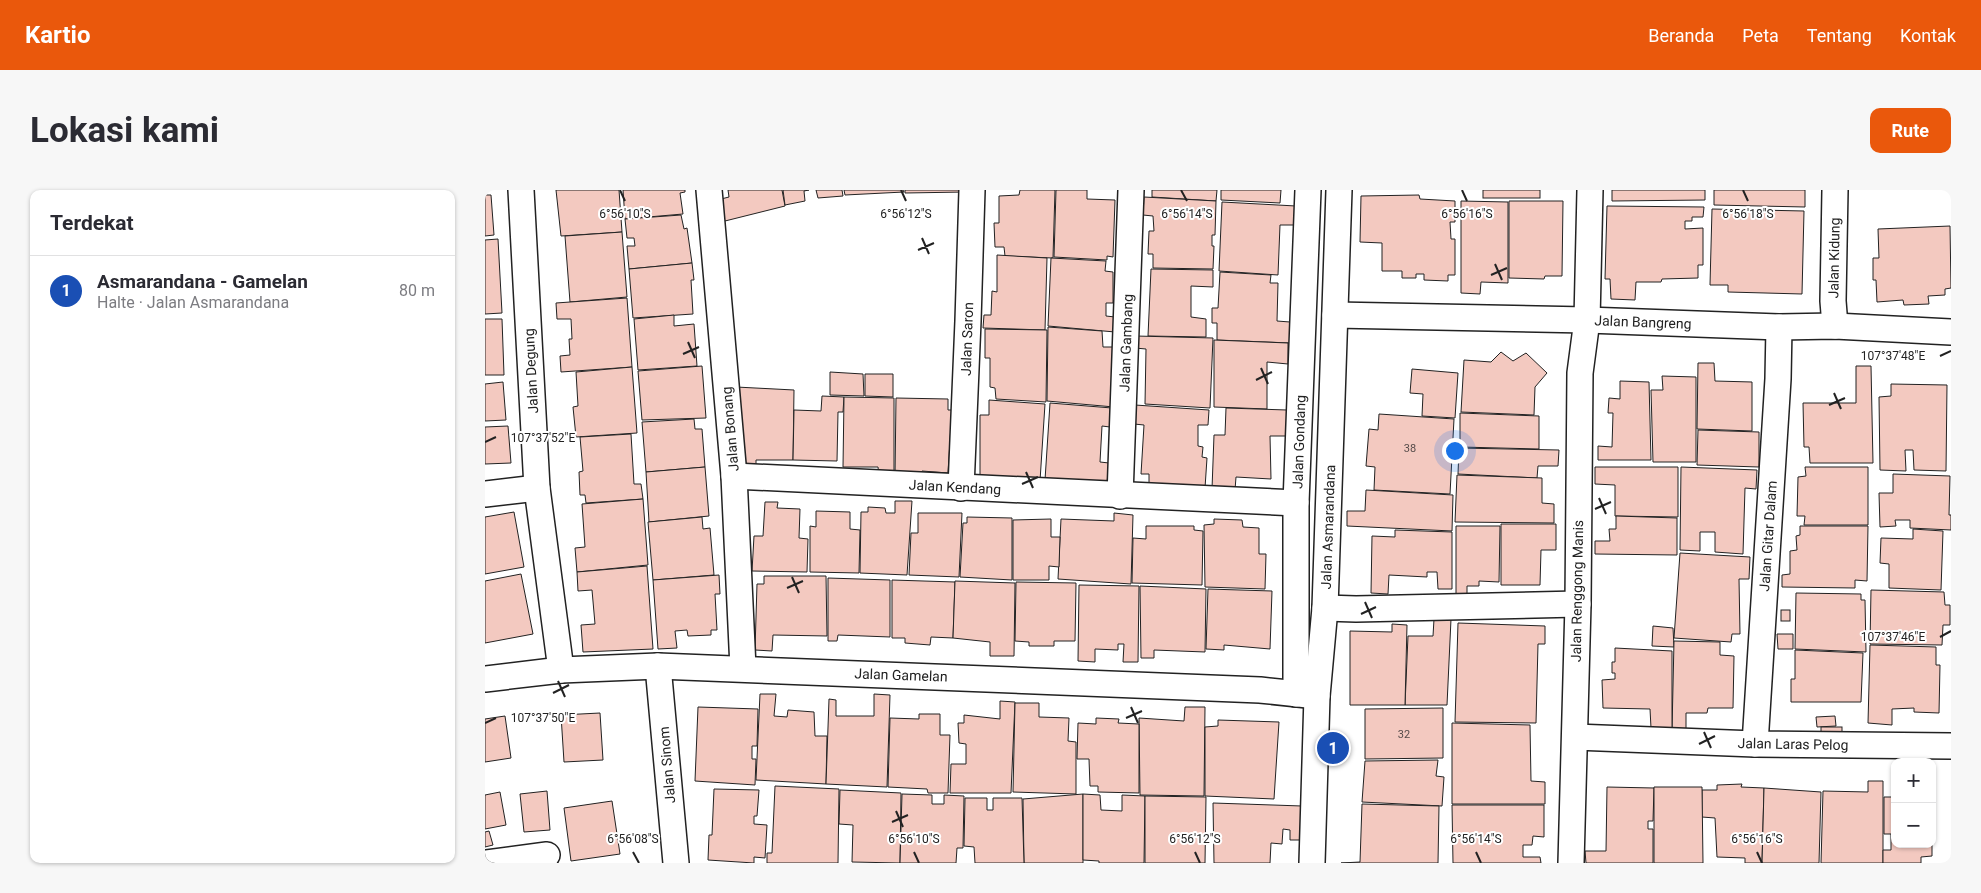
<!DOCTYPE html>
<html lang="id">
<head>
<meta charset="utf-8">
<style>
  :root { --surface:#fff; --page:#f7f7f7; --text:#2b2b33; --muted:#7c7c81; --line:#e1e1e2; --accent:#ea580c }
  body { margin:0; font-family:Roboto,sans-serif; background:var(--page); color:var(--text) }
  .controls { position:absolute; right:15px; bottom:15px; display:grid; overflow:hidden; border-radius:10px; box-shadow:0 1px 4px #0004 }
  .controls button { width:45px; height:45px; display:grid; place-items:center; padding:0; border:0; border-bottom:1px solid var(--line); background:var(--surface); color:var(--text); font:25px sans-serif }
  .you { position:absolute; left:969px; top:260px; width:18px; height:18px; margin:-12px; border:4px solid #fff; border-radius:50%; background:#1a73e8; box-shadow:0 0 0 8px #1a73e833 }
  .badge { display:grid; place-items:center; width:32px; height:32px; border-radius:50%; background:var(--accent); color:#fff; font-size:16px; font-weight:700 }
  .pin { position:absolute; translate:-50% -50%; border:2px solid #fff; box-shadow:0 1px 5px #0006 }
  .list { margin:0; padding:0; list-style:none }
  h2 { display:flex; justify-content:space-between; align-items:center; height:65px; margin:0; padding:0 20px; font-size:21px }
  h2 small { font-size:16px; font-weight:400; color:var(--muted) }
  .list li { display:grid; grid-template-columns:32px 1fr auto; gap:15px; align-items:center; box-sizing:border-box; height:70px; padding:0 20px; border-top:1px solid var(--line) }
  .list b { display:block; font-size:19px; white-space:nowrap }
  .list p { margin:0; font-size:16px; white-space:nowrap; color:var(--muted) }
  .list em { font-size:16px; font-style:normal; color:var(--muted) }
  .map { position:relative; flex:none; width:1466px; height:673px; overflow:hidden; border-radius:10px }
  header { display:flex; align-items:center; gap:30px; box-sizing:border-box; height:70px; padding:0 25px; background:var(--accent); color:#fff }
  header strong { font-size:24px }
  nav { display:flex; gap:28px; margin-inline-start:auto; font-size:18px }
  .intro { display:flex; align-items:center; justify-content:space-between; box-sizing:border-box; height:120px; padding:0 30px }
  h1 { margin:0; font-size:35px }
  .button { padding:12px 22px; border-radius:10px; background:var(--accent); color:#fff; font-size:18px; font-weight:700 }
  main { display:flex; gap:30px; padding:0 30px }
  aside { flex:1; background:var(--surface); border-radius:10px; box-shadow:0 1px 4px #0004 }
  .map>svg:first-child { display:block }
  .building { fill:#f3c9c0; stroke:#222 }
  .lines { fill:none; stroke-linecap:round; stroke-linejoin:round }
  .street-casing { stroke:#222; stroke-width:28 }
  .street { stroke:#fff; stroke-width:25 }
  .ticks { fill:none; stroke:#222; stroke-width:2 }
  .labels { text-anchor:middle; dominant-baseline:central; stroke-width:4; stroke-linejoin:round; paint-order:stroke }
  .number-label { font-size:11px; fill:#564c4a }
  .street-label { font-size:14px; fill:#222; stroke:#fff }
  .ticks-label { font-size:12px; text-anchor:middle; fill:#222; stroke:#fff; stroke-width:4; stroke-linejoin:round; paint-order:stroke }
</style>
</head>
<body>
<header>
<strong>Kartio</strong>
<nav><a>Beranda</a><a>Peta</a><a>Tentang</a><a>Kontak</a></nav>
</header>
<div class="intro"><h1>Lokasi kami</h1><a class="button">Rute</a></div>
<main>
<aside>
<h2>Terdekat<small></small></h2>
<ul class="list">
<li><span class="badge" style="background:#1a4fb4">1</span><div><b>Asmarandana - Gamelan</b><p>Halte · Jalan Asmarandana</p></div><em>80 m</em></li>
</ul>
</aside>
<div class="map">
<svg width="1466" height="673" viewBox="0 0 1466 673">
  <rect width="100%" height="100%" fill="#fff"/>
  <g class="building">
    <polygon points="71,0 134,0 137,42 76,46"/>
    <polygon points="138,0 200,0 200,2 195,3 198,24 140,29"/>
    <polygon points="243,0 297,0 300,16 236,32 232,10 244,7"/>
    <polygon points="298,0 324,0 319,1 320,11 300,15"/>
    <polygon points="331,0 357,0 358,6 333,8"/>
    <polygon points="359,0 418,0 419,2 360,5"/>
    <polygon points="420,0 480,0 480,2 420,3"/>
    <polygon points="535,0 570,0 568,68 520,66 519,57 510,57 509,33 514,33 514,6 534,5"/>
    <polygon points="571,0 602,0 602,9 630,10 628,67 622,66 622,70 569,67"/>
    <polygon points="667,0 732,0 731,11 667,7"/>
    <polygon points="736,0 796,0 795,13 736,10"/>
    <rect x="998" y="0" width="57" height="8"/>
    <polygon points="1127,0 1220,0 1220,10 1127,11"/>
    <polygon points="1229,0 1320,0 1320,17 1229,15"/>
    <polygon points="0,5 6,5 9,45 0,46"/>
    <polygon points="934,5 935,9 970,11 970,32 965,32 966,49 970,49 970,85 963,85 963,91 939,90 939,84 931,84 931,88 917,88 917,81 897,81 897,53 875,52 876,6"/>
    <polygon points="659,7 731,11 730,45 727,45 727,56 729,56 728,79 668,78 668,64 663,64 664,41 669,41 668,26 658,25"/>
    <polygon points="976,11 1023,12 1023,93 996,92 995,104 976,103"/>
    <polygon points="1024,11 1078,11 1077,86 1060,86 1059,89 1024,88"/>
    <polygon points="737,12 811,16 810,35 795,35 793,85 734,81"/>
    <polygon points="1122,16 1219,17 1218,27 1207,27 1207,31 1200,31 1200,39 1218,38 1218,75 1213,75 1213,88 1177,89 1176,92 1151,92 1150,110 1126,109 1125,89 1120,89"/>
    <polygon points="1227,19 1319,21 1317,104 1243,102 1243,95 1225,95"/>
    <polygon points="196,25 199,39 202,38 207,73 144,79 142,56 150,56 149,48 142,48 140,29"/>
    <polygon points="1465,36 1466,98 1460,99 1460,105 1443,106 1444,114 1419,115 1418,110 1392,112 1391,90 1388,90 1388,68 1394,68 1393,39"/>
    <polygon points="137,42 142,107 85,112 80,46"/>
    <polygon points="13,49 17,123 0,124 0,50"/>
    <polygon points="512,65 562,68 560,140 498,138 499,125 506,125 507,101 512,102"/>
    <polygon points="566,68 621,71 620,81 628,82 628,113 621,113 621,126 630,127 630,142 563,136"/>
    <polygon points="207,73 209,90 206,90 208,124 148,128 144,79"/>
    <polygon points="666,79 728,80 728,97 706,96 706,127 721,129 721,147 663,146"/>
    <polygon points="735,82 786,85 785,93 793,93 792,131 805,132 805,153 732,150 732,133 727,133 727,118 733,118"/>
    <polygon points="142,108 147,177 76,182 75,166 85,165 84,149 87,149 86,129 72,129 71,113"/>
    <polygon points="189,125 189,136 209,134 212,176 153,180 149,129"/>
    <polygon points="0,129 17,129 19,185 0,185"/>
    <polygon points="563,137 617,141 618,157 632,157 629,217 562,211"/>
    <polygon points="500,139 562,140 561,212 511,209 510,198 505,197 505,168 500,168"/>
    <polygon points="651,146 728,148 725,218 660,214 661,159 650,158"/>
    <polygon points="729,150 803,153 803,174 782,172 782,219 729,217"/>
    <polygon points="1016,162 1028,171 1041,163 1062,183 1050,197 1049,225 976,222 979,170 1006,172"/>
    <polygon points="1213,173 1229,173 1230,191 1267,192 1267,241 1212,239"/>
    <polygon points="217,176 221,228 157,230 153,181"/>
    <polygon points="1371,176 1386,176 1388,273 1325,273 1324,257 1319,257 1318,213 1371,213"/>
    <polygon points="147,177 152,243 91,247 88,217 93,216 91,182"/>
    <polygon points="927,179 973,183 970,228 937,226 938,204 925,203"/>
    <polygon points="345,182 378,184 379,206 345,205"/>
    <polygon points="380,184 408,184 408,207 380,206"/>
    <polygon points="1177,186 1211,187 1211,272 1168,272 1166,200 1178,200"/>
    <polygon points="1135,191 1164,192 1166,270 1113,270 1113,256 1127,257 1128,223 1123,223 1124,208 1135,209"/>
    <polygon points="18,192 21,230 0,231 0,194"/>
    <polygon points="1406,194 1462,195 1461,281 1429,280 1428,260 1420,260 1421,281 1395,280 1394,207 1406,206"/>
    <polygon points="251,197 309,200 308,270 271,270 271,281 256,281"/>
    <polygon points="337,206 359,207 358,222 353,222 352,271 308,270 309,220 336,221"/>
    <polygon points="359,207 409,208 409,287 394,286 393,277 358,277"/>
    <polygon points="411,208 463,209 463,220 467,220 463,283 437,281 436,286 410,286"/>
    <polygon points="504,210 560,214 555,291 495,288 495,225 504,225"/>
    <polygon points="565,213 627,218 625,237 617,236 615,272 624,273 622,293 560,290"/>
    <polygon points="650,215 724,220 723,235 713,235 713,256 718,257 717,267 722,268 720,298 664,296 664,284 656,284 659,235 649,234"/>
    <polygon points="741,218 802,220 801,246 785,246 786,289 751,287 750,300 727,299 729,245 740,245"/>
    <polygon points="975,223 1054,226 1054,259 975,257"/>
    <polygon points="894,224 969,229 965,304 889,300 890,277 881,276 884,239 893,240"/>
    <polygon points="209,229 210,239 217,239 220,277 161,282 157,232"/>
    <polygon points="23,236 26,273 0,274 0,237"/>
    <polygon points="1213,240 1274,242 1274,277 1212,275"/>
    <polygon points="146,244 149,294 156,294 158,309 101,313 100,305 95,305 94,282 98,281 95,247"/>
    <polygon points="974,258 1074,260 1073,276 1053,276 1052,288 973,284"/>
    <polygon points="220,277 224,326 164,332 161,282"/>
    <polygon points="1110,277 1193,277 1193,327 1130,326 1130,295 1110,294"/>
    <polygon points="1196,277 1272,280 1271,299 1260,298 1258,364 1230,362 1230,342 1215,342 1215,361 1195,360"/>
    <polygon points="1320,277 1383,277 1383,335 1319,335 1320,326 1312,326 1313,287 1321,286"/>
    <polygon points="1408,284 1465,286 1464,325 1466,325 1466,340 1425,338 1425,330 1410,330 1411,336 1395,337 1394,303 1408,303"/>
    <polygon points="972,285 1057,288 1057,313 1069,314 1069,333 970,332"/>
    <polygon points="881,300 968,305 967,341 862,336 862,321 880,321"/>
    <polygon points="158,309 163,375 92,382 90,358 100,357 97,314"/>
    <polygon points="410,311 427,311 422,385 375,383 376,322 383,322 383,317 400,318 401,323 410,323"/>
    <polygon points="280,312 293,312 292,318 315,319 314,348 323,349 322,382 267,381 269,346 278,346"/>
    <polygon points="331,321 365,322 365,339 375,340 374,383 325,382 325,336 331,337"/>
    <polygon points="29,322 39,377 0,384 0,327"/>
    <polygon points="433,323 477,323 474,387 424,385 426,343 433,343"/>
    <polygon points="629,323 648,325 646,394 573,389 576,329 629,331"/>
    <polygon points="1131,326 1192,328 1192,365 1110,364 1110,351 1125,351 1124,339 1131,339"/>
    <polygon points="217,327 218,339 225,338 229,385 168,390 163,332"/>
    <polygon points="482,327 527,328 527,390 475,387 478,333 482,333"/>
    <polygon points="566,329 566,347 575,347 574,377 564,376 564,390 528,390 528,330"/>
    <polygon points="729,329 757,330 758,337 774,338 774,364 781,364 780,399 720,397 719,335 729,334"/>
    <polygon points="1016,334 1071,334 1071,360 1056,360 1055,395 1016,395"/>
    <polygon points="661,336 709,336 709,340 718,341 717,395 647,393 648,348 661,349"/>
    <polygon points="971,336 1015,336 1014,392 994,391 994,396 982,396 982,405 971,405"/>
    <polygon points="1315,336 1383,336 1382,391 1370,390 1370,398 1297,397 1297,385 1305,384 1305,361 1312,360 1311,346 1315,345"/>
    <polygon points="1428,339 1458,341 1456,400 1404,398 1404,374 1395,373 1396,348 1428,349"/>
    <polygon points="910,340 967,342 967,399 953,399 952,382 942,382 942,387 904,385 903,404 886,403 887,346 910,347"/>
    <polygon points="1195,363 1265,367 1264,389 1254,389 1255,444 1247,444 1246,452 1189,448"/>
    <polygon points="162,376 168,459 98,462 96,435 110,434 107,400 93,401 92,382"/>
    <polygon points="36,384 48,444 0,453 0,391"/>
    <polygon points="234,385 235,404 230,404 232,440 226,440 226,445 203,446 202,440 190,441 192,458 173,459 168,390"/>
    <polygon points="279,386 341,386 342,446 288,445 287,461 270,460 272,394 279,394"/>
    <polygon points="343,388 405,390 405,447 353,445 352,451 343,451"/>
    <polygon points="407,390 470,392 468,448 446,447 445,455 420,453 420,448 407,448"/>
    <polygon points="470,391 530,393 529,466 505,466 505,452 468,448"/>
    <polygon points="531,392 591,393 590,451 569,451 569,456 544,456 544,452 530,451"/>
    <polygon points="594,395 654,396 653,472 638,472 639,454 633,454 633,460 610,459 610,472 593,471"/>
    <polygon points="655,396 721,399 720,462 669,460 669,468 656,468"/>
    <polygon points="723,399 787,401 785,459 739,455 739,460 721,459"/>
    <polygon points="1386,400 1459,402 1460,415 1465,415 1465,435 1458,435 1457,455 1385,454"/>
    <polygon points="1311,403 1376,404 1376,410 1380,410 1381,462 1310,459"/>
    <rect x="1296" y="420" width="9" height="11"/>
    <polygon points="949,429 966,429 962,515 920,515 923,446 948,446"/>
    <polygon points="973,433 1060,436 1060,454 1053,454 1051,533 970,532"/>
    <polygon points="907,434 922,435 920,515 865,515 865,441 907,442"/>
    <polygon points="1168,436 1188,438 1189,457 1167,456"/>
    <polygon points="1292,444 1308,444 1308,459 1293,459"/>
    <polygon points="1189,451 1235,452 1235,465 1249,466 1248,518 1223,518 1222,523 1201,523 1201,540 1187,540"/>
    <polygon points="1385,455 1451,457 1451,475 1455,475 1454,523 1429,522 1429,518 1407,519 1407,535 1383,533"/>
    <polygon points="1130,458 1187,461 1187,538 1166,538 1165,519 1118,518 1117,490 1130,489 1130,483 1127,483 1127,472 1130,472"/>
    <polygon points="1310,460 1378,463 1376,512 1306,512 1306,489 1310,489"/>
    <polygon points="275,504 291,504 289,526 302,527 303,520 329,522 330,546 342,546 341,594 271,590"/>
    <polygon points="389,504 405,505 402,597 341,594 344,509 351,510 351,526 389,526"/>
    <polygon points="515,511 530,512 526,603 465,603 466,574 481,574 481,554 474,553 473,533 479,533 479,525 515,529"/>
    <polygon points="530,513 554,513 554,527 584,528 583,551 591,552 591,604 528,602"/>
    <polygon points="213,517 273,519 272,556 267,556 267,569 271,569 270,595 210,591"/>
    <polygon points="700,517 720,517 719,606 655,605 654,528 699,531"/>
    <polygon points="958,518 958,568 880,569 880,519"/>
    <polygon points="115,523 118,570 79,572 76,525"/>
    <polygon points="434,524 455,524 455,545 465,545 463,603 443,603 442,599 403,597 405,528 434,529"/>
    <polygon points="20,526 26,568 0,572 0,529"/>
    <polygon points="1350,526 1351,536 1332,537 1331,527"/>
    <polygon points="611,528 634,529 633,533 654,534 654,603 613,602 613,596 605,596 604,569 592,569 593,533 611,534"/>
    <polygon points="733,530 794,532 789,609 720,606 720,537 733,536"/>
    <polygon points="967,533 1045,535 1046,591 1060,592 1060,614 967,614"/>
    <rect x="1336" y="537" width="21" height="8"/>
    <polygon points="953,570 951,586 959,587 957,616 877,612 880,571"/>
    <polygon points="1383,591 1398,591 1398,673 1336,673 1338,601 1383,602"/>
    <polygon points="1257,594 1256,597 1279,598 1277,673 1260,673 1260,668 1232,667 1230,628 1217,627 1217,600 1232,600 1232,595"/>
    <polygon points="290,596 354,599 353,673 282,673 282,663 287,663"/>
    <polygon points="1122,597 1169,598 1168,631 1163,631 1163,639 1168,639 1168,673 1101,673 1100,661 1121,661"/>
    <polygon points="1169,597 1217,597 1218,673 1169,673"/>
    <polygon points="1279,598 1336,602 1334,673 1277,673"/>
    <polygon points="229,599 274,600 272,626 269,626 269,634 282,635 280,668 269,667 269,673 223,670 224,645 227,645"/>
    <polygon points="355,600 416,603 415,673 367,672 368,635 354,634"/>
    <polygon points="62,601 65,640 39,642 35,604"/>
    <polygon points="15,602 21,635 0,639 0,605"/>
    <polygon points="417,604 447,605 447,614 459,614 459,605 479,606 478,658 472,658 471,673 415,673"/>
    <polygon points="598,604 598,673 539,673 538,609"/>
    <polygon points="598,604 615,605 616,620 637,621 637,605 660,606 659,673 614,673 614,671 598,670"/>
    <polygon points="660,606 721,607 720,673 660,673"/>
    <polygon points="1399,607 1410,607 1410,654 1447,654 1447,666 1436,667 1436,673 1398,673 1398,660 1406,660 1406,644 1399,644"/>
    <polygon points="480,608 502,608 502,620 508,620 508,608 537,608 539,673 490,673 489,657 479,656"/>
    <polygon points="127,611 135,664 86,671 79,618"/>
    <polygon points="728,613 817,616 816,650 805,650 805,640 798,639 797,654 786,653 785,673 729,673"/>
    <polygon points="877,614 954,616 953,673 856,673 875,672"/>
    <polygon points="967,615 1059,615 1059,647 1048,646 1047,655 1038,655 1038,667 1055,667 1056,673 968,673"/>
    <polygon points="4,641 8,655 0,657 0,642"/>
  </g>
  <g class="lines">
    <g class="street-casing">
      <g id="street">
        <polyline points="36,0 52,298 76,480"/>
        <polyline points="224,0 249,286 258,478"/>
        <polyline points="850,125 1102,130 1294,137 1350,136 1466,142"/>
        <polyline points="1350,136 1348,111 1350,0"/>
        <polyline points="249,286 811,313"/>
        <polyline points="476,298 483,131 487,0"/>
        <polyline points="0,304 52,298"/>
        <polyline points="635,306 646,0"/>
        <polyline points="840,418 871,419 1093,414"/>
        <polyline points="173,476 191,673"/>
        <polyline points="0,489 76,480 173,476 775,500 832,506"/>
        <polyline points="811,504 811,313 823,0"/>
        <polyline points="1090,547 1270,554 1466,556"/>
        <polyline points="1270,554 1293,189 1294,137"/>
        <polyline points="2,673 62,665"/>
        <polyline points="827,673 832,506 840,418 854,0"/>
        <polyline points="1086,673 1093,414 1095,183 1102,130 1105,0"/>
      </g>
    </g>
    <use href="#street" class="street"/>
  </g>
  <path class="ticks" d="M135 0 140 11M416 0 421 11M696 0 702 11M977 0 982 11M1258 0 1263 11M437 48 444 64M433 60 449 53M1010 74 1017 90M1006 85 1022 78M203 152 210 168M198 164 214 157M1455 166 1466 161M776 178 783 194M771 190 787 182M1349 203 1356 219M1344 215 1360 208M0 252 11 247M541 282 548 298M537 294 553 287M1114 308 1121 324M1110 319 1126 312M307 387 314 403M302 398 318 391M880 412 887 428M876 424 891 417M1455 447 1466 441M73 491 80 507M68 503 84 495M646 517 653 533M641 528 657 521M0 533 11 528M1219 542 1226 558M1214 554 1230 546M411 621 418 637M407 632 423 625M148 662 154 673M429 662 434 673M710 662 715 673M991 662 996 673M1272 662 1277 673"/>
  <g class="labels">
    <g class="number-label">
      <text x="925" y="258">38</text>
      <text x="919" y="544">32</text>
    </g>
    <g class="street-label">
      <text transform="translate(1349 68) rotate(-89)">Jalan Kidung</text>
      <text transform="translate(1158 132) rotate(2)">Jalan Bangreng</text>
      <text transform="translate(482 149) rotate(-88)">Jalan Saron</text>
      <text transform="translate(641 153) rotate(-88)">Jalan Gambang</text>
      <text transform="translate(46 181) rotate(-93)">Jalan Degung</text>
      <text transform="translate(245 239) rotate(-95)">Jalan Bonang</text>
      <text transform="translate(814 252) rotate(-88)">Jalan Gondang</text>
      <text transform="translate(470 297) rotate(3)">Jalan Kendang</text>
      <text transform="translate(843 337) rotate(-88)">Jalan Asmarandana</text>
      <text transform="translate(1283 346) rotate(-86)">Jalan Gitar Dalam</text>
      <text transform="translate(1092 401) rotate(-89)">Jalan Renggong Manis</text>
      <text transform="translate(416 485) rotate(2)">Jalan Gamelan</text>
      <text transform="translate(1308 554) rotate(1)">Jalan Laras Pelog</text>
      <text transform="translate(182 575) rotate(-95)">Jalan Sinom</text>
    </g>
  </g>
  <g class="ticks-label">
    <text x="140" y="28">6°56'10"S</text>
    <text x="702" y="28">6°56'14"S</text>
    <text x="982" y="28">6°56'16"S</text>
    <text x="1263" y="28">6°56'18"S</text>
    <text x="421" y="28">6°56'12"S</text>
    <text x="1408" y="170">107°37'48"E</text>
    <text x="58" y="252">107°37'52"E</text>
    <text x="1408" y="451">107°37'46"E</text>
    <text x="58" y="532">107°37'50"E</text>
    <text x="148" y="653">6°56'08"S</text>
    <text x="429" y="653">6°56'10"S</text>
    <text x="710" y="653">6°56'12"S</text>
    <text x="991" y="653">6°56'14"S</text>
    <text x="1272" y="653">6°56'16"S</text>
  </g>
</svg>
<div class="controls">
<button>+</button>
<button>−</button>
</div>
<div class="you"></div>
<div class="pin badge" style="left:848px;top:558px;background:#1a4fb4">1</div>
</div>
</main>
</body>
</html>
